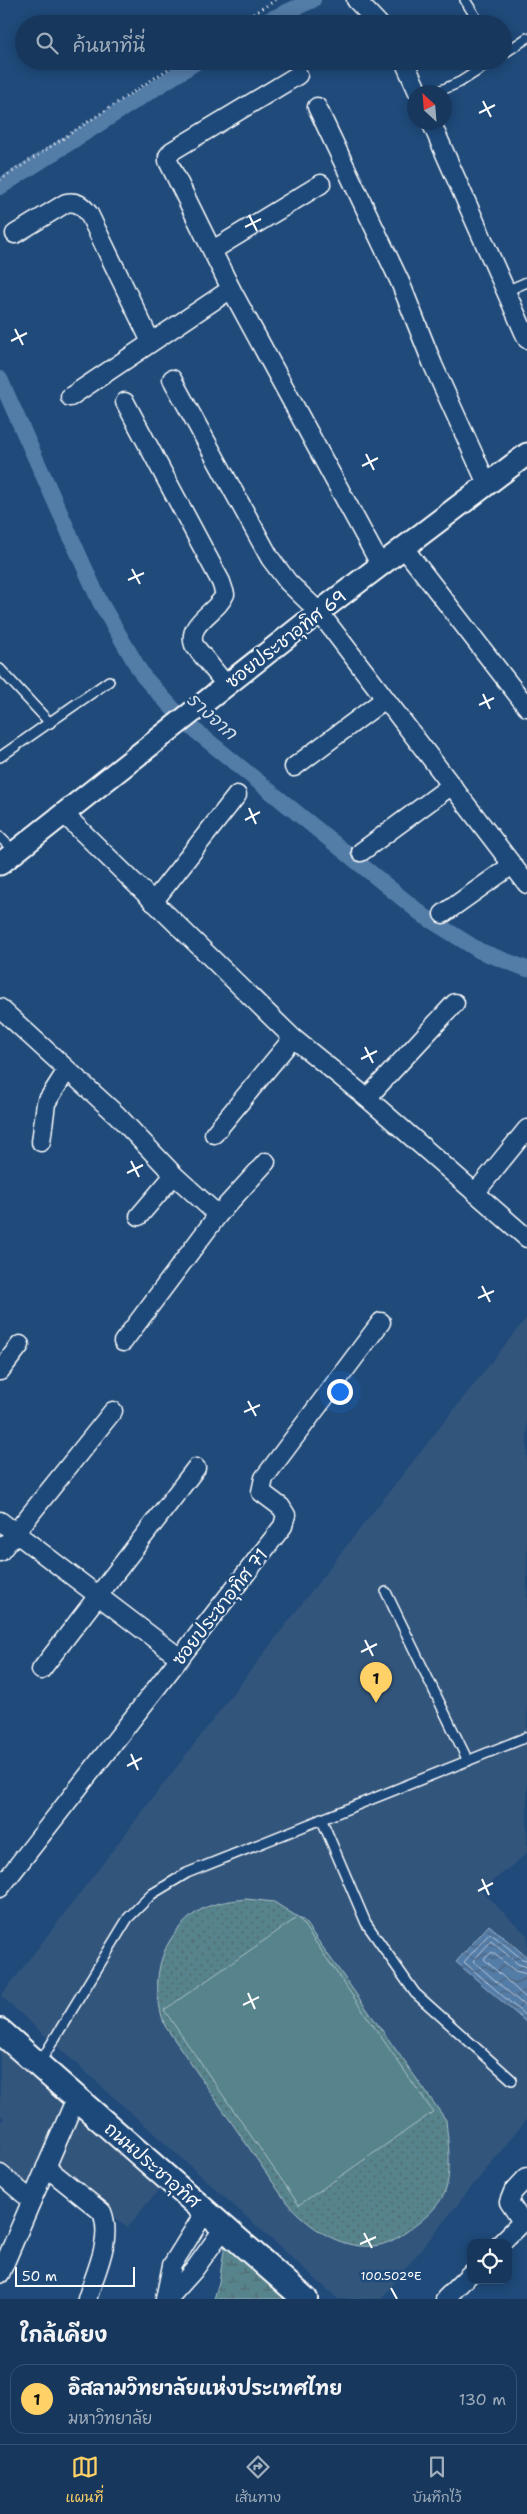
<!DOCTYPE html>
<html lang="th">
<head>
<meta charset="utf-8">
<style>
  :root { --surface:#17385c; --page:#244365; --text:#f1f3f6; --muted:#9eacbb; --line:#365272; --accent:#ffd166 }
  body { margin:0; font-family:"Shantell Sans","Playpen Sans Thai",sans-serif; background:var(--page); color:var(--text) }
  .controls { position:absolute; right:15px; bottom:15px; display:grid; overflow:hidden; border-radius:10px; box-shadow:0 2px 12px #0003 }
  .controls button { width:45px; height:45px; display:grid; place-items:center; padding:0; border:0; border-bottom:1px solid var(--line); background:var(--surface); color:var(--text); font:25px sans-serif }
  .compass { position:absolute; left:407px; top:85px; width:45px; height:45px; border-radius:50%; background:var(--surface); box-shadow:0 2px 12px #0003; rotate:334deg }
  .scale { position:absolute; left:15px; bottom:12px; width:120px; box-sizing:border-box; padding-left:5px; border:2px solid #fff; border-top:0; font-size:14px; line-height:18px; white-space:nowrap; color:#fff; -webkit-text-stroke:4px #1f4a7a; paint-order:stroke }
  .you { position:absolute; left:339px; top:1391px; width:18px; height:18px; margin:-12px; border:4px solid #fff; border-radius:50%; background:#1a73e8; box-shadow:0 0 0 8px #1a73e833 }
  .badge { display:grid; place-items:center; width:32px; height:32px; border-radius:50%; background:var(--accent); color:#111; font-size:16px; font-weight:700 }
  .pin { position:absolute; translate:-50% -41px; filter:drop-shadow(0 1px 2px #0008) }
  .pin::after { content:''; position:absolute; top:26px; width:18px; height:15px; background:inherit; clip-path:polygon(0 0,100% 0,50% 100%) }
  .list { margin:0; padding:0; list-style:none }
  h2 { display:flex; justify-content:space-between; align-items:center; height:65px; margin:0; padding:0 20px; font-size:21px }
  h2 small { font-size:16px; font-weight:400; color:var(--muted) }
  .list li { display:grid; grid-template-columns:32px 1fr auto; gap:15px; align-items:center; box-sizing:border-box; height:70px; margin:0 10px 10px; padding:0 10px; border:1px solid var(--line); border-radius:15px }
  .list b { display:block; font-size:19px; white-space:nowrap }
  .list p { margin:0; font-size:16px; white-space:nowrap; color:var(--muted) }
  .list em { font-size:16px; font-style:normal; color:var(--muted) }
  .icon { flex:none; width:28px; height:28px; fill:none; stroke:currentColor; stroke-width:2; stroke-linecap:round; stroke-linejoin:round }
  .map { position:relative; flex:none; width:527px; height:2299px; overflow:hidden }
  .search { position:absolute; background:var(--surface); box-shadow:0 2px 12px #0003; left:15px; right:15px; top:15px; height:55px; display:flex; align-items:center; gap:12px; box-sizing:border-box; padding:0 18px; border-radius:28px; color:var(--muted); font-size:19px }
  .sheet { height:145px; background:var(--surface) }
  nav { display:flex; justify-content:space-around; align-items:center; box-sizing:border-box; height:70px; border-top:1px solid var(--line); background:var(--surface); font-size:14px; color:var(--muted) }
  nav a { display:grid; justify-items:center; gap:2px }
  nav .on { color:var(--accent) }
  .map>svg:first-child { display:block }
  .built { fill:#33557c }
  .grass { fill:url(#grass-dots); stroke:#aac1c6 }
  .wetland { fill:url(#wetland-marsh); stroke:#aac1c6 }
  .pitch { fill:#56838c; stroke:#aac1c6 }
  .water { fill:url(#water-waves); stroke:#97b0ca }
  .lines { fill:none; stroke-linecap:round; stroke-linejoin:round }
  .shore { stroke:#bacadc; stroke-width:1 }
  .canal { stroke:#527ba7; stroke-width:16 }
  .service-casing { stroke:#fff; stroke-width:12 }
  .minor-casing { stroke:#fff; stroke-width:21 }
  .tertiary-casing { stroke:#fff; stroke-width:25 }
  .secondary-casing { stroke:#fff; stroke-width:28 }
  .path { stroke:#fff; stroke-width:3; stroke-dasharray:1 4; stroke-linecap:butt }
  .service { stroke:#1f4a7a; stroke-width:9 }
  .minor { stroke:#1f4a7a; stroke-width:18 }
  .tertiary { stroke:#1f4a7a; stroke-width:21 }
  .secondary { stroke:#1f4a7a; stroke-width:24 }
  .ticks { fill:none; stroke:#fff; stroke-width:2 }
  .labels { text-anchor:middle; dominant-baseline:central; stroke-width:5; stroke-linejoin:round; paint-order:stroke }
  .street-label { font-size:18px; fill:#fff; stroke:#1f4a7a }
  .water-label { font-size:19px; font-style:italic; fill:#d4dee9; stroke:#1f4a7a }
  .ticks-label { font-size:12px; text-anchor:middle; fill:#fff; stroke:#1f4a7a; stroke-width:5; stroke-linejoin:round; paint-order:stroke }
</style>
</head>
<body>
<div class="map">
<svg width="527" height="2299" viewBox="0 0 527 2299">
  <defs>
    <pattern id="grass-dots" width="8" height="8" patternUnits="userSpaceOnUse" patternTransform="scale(1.25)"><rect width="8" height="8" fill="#56838c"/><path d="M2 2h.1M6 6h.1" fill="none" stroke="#526a6f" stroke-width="1.8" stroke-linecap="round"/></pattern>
    <pattern id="wetland-marsh" width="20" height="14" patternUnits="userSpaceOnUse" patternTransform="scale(1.25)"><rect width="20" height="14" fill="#56838c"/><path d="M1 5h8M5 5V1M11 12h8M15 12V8" fill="none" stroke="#526a6f"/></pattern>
    <pattern id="water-waves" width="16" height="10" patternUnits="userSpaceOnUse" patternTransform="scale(1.25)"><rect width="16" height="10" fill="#527ba7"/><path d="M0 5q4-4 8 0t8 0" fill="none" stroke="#4f647a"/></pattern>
  </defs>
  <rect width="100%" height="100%" fill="#1f4a7a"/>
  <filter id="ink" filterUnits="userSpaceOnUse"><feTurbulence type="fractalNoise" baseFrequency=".02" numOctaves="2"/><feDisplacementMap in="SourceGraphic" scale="10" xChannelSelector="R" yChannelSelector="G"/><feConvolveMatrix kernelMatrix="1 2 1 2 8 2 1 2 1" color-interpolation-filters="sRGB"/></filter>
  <g filter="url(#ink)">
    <g class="built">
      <polygon points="527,1317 527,1853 481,1891 527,1935 527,2119 381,2299 338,2299 1,1996 340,1554"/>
      <polygon points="0,2046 160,2188 127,2228 54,2164 27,2185 0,2162 0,2123 4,2118 0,2115"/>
    </g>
    <path class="grass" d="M246 1899 274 1902 304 1921 446 2120C448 2142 452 2167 446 2189 443 2201 427 2217 417 2224 404 2234 389 2245 373 2246 338 2249 308 2226 287 2203L165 2026C150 1985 157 1942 194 1914 209 1903 228 1901 246 1899Z"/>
    <polygon class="wetland" points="225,2244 287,2299 214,2299 219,2282"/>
    <polygon class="pitch" points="298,1917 433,2112 299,2205 164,2010"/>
    <polygon class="water" points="489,1925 527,1957 527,2023 456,1962"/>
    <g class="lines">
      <g class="shore">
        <polyline points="527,1960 522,1959 490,1933 464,1962 527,2017"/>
        <polyline points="527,1967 518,1964 491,1941 473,1961 527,2008"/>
        <polyline points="527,1974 515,1971 492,1952 484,1959 527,1999"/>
      </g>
      <g class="canal">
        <polyline points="260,24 313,0"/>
        <polyline points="0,187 198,61"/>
        <polyline points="0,379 100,602 143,676 186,723 424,916 480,951 527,969"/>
      </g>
      <g class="service-casing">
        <g id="service">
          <polyline points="465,0 480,24"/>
          <polyline points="503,54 527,38"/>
          <polyline points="437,92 460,82 493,61"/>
          <polyline points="506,291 527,282"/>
          <polyline points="0,669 50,723"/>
          <polyline points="0,757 109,681"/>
          <polyline points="0,837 15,852"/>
          <polyline points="386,1592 468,1761"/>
          <polyline points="321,1818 366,1923 415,1993 512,2080"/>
          <polyline points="39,2064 128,1918 152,1894 187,1873 527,1737"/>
        </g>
      </g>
      <g class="minor-casing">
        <g id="minor">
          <polyline points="356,0 379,24"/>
          <polyline points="404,61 418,92"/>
          <polyline points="298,75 172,151 168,156 168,161 231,289 381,566"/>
          <polyline points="317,107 400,282 433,365 487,484"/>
          <polyline points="431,122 527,339"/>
          <path d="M15 234 66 203C77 201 82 205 89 214L151 342"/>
          <polyline points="213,250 321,184"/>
          <polyline points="172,379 270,558 288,582 319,612 527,884"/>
          <polyline points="70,397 231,289"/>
          <path d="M125 402 221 582 225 594C218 612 186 623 194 645L226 685"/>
          <polyline points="404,548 527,707"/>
          <polyline points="294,767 385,699"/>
          <polyline points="64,814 293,1038 367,1098 527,1238"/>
          <polyline points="361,852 452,785"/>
          <polyline points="153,902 237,795"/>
          <polyline points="443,914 512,865"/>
          <polyline points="0,1008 117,1115 174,1175 218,1215"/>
          <polyline points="367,1098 455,1003"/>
          <polyline points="214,1134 293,1038"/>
          <polyline points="41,1142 46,1103 67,1070"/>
          <polyline points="475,1193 527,1129"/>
          <polyline points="139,1216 174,1175"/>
          <polyline points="123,1342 218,1215 266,1162"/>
          <polyline points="0,1371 20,1345"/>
          <polyline points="0,1521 180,1658"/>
          <polyline points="0,1552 113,1411"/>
          <polyline points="41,1670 196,1468"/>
          <polyline points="0,1888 283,1526 286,1515 281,1507 261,1492 264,1478 381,1322"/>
          <path d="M46 2167 102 2212C113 2239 95 2273 87 2299"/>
          <polyline points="0,2174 31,2200"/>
          <polyline points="501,2243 520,2224 519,2217 509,2202 513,2192 527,2177"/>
          <polyline points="0,2274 76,2098"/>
          <polyline points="165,2299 172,2265 205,2212"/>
          <polyline points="168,2299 194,2270 224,2228"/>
          <polyline points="445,2299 471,2273"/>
        </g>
      </g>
      <g class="tertiary-casing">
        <polyline id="tertiary" points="0,864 319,612 527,454"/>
      </g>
      <g class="secondary-casing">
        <polyline id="secondary" points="0,2031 305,2299"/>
      </g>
      <g class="path">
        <polyline points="236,24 276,0"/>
        <polyline points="0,180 180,61"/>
      </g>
      <use href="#service" class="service"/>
      <use href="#minor" class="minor"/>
      <use href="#tertiary" class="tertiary"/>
      <use href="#secondary" class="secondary"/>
    </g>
  </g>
  <path class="ticks" d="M483 101 491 117M479 113 495 105M249 215 257 231M245 227 261 219M15 329 23 345M11 341 27 333M366 454 374 470M362 466 378 458M132 569 140 584M128 580 144 573M483 694 490 709M479 705 494 698M249 808 256 824M245 820 260 812M365 1047 373 1063M361 1059 377 1051M131 1161 139 1177M127 1173 143 1165M482 1286 490 1302M478 1298 494 1291M248 1401 256 1416M244 1412 260 1405M365 1640 373 1656M361 1652 377 1644M131 1754 138 1770M127 1766 142 1758M482 1879 489 1895M478 1891 493 1883M248 1993 255 2009M243 2005 259 1997M364 2233 372 2248M360 2244 376 2237M391 2288 397 2299"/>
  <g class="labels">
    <g class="street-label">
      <text transform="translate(286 639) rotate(-38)">ซอยประชาอุทิศ 69</text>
      <text transform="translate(220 1607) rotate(-52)">ซอยประชาอุทิศ 71</text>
      <text transform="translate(152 2165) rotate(41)">ถนนประชาอุทิศ</text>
    </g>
    <g class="water-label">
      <text transform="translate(212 716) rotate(42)">รางจาก</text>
    </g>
  </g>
  <g class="ticks-label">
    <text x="391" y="2280">100.502°E</text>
  </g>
</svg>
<div class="controls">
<button><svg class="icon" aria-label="locate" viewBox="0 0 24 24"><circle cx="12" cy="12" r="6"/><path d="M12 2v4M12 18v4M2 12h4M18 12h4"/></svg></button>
</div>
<svg class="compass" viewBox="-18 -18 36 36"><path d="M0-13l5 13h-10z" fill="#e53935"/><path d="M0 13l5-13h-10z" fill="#9eacbb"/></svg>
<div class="scale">50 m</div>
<div class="you"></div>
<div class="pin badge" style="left:376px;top:1703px">1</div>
<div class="search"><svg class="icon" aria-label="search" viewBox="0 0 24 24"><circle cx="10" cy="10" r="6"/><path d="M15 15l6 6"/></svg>ค้นหาที่นี่</div>
</div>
<section class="sheet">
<h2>ใกล้เคียง<small></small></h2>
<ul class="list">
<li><span class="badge">1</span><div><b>อิสลามวิทยาลัยแห่งประเทศไทย</b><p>มหาวิทยาลัย</p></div><em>130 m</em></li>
</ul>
</section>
<nav>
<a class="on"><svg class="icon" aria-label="map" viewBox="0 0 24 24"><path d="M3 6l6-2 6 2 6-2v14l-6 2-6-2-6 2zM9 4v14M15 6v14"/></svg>แผนที่</a>
<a><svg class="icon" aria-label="directions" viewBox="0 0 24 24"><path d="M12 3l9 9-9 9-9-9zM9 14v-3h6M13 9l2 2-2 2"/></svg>เส้นทาง</a>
<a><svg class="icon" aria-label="saved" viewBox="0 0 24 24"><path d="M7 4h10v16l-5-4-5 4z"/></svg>บันทึกไว้</a>
</nav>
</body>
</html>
